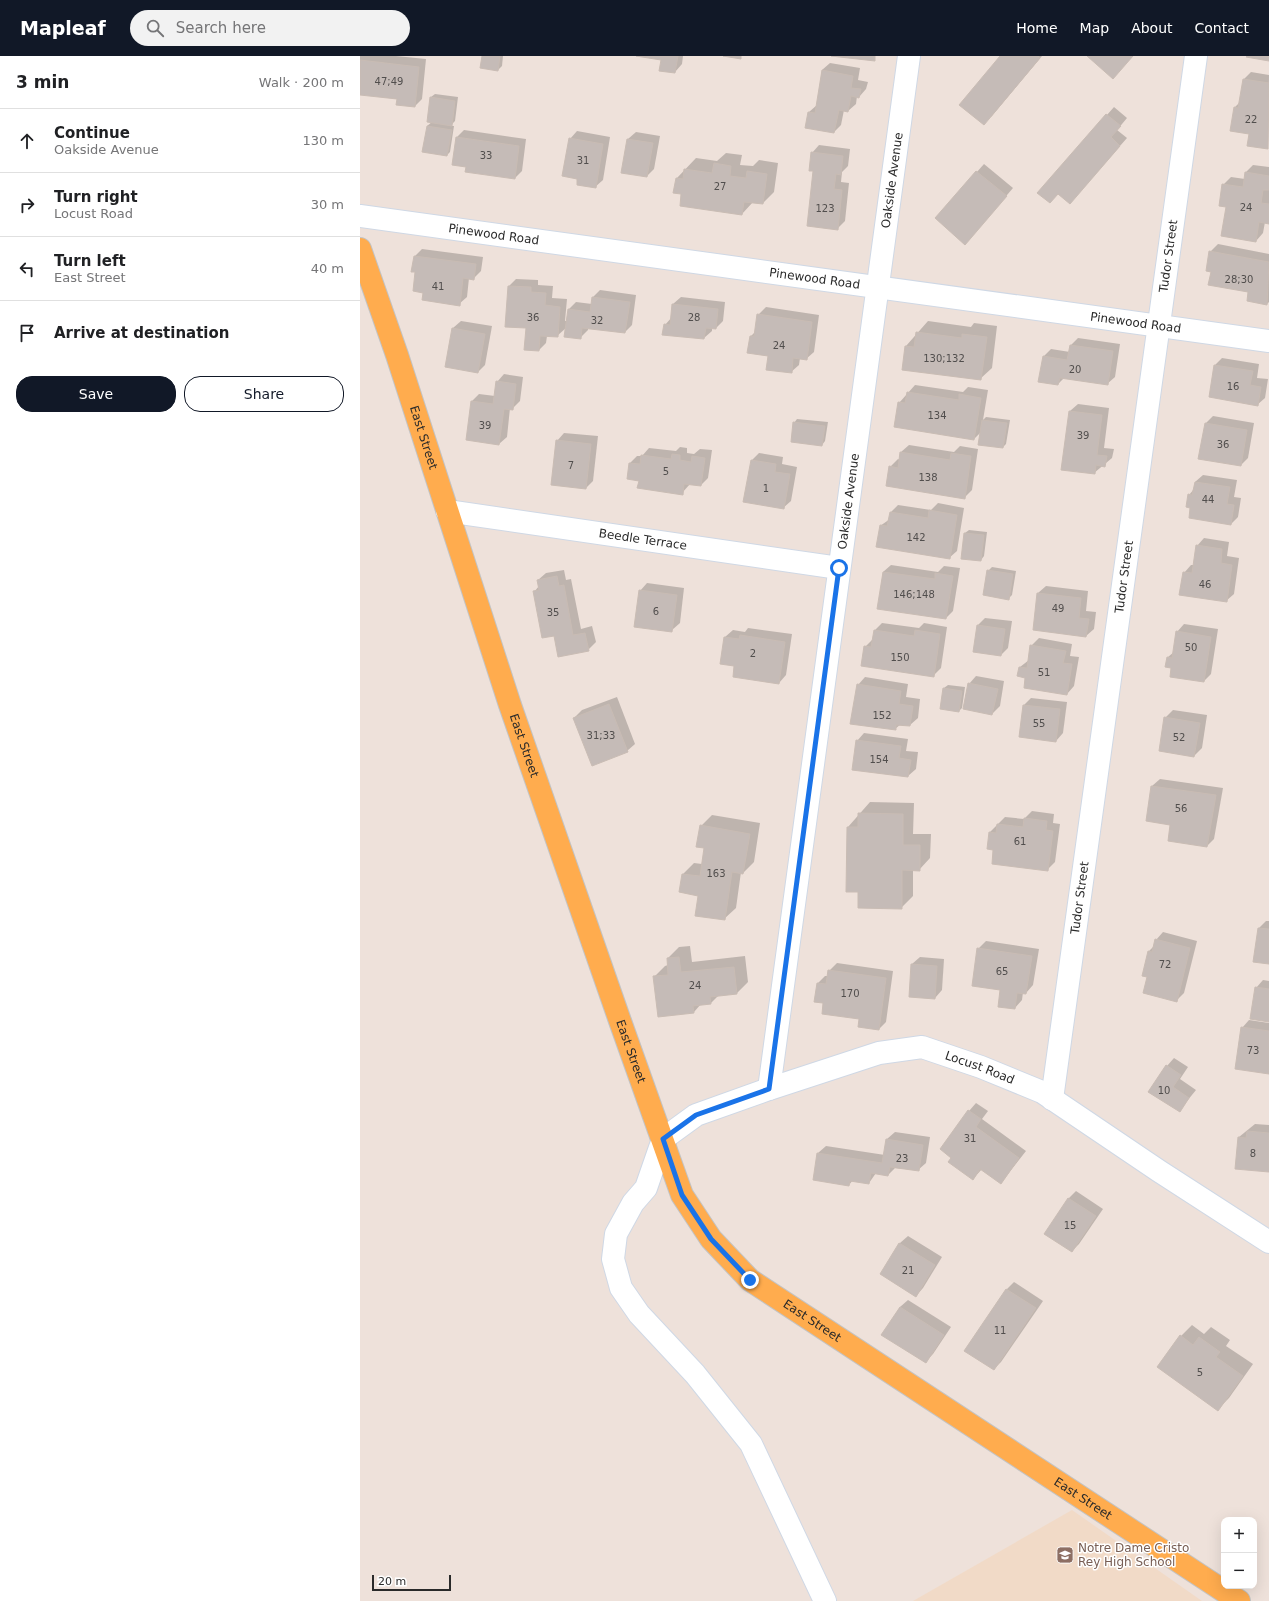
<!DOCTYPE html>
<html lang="en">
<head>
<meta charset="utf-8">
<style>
  :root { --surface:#fff; --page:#f2f2f2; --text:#202124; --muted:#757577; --line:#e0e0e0; --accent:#111827 }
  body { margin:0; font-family:"DejaVu Sans",sans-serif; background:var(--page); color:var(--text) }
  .controls { position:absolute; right:12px; bottom:12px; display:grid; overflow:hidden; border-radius:8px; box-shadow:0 4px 16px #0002 }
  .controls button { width:36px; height:36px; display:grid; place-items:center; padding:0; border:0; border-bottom:1px solid var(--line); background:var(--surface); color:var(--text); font:20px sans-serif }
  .scale { position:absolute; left:12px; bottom:10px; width:79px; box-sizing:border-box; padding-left:4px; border:2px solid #2a2a2a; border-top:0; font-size:11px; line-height:14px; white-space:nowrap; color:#2a2a2a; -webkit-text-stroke:3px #fff; paint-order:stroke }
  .stop { position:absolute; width:12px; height:12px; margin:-9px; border:3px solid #1a73e8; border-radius:50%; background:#fff }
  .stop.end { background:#1a73e8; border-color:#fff; box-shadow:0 1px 4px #0008 }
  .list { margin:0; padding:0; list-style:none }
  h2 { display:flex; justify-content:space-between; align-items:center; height:52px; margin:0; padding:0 16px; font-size:17px }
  h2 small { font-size:13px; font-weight:400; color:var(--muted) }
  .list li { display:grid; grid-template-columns:26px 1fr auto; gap:12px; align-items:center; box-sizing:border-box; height:64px; padding:0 16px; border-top:1px solid var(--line) }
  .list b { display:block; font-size:15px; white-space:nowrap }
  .list p { margin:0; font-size:13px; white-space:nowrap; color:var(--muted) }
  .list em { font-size:13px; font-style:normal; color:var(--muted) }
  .actions { display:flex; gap:8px; padding:12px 16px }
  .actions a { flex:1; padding:9px 0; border:1px solid var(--accent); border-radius:16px; text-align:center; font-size:14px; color:var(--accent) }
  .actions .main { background:var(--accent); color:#fff }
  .icon { flex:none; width:22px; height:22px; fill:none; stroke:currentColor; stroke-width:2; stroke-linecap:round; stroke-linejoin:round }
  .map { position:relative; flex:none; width:909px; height:1545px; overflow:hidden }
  header { display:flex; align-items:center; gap:24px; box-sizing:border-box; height:56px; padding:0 20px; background:var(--accent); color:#fff }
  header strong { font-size:19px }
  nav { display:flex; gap:22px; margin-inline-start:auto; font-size:14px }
  .search { width:280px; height:36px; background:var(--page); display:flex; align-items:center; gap:10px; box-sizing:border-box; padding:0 14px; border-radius:22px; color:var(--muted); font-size:15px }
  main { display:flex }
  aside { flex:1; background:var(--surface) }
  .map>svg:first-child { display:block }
  .education { fill:#f1dac7 }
  .shadow { fill:#0003 }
  .building { fill:#c5bbb7; stroke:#c9bcb4 }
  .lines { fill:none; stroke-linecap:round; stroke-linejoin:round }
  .minor-casing { stroke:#cfd8e5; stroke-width:24 }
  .major-casing { stroke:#c3c3c3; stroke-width:24 }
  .minor { stroke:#fff; stroke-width:22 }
  .major { stroke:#ffac4e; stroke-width:22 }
  .route { stroke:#1a73e8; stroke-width:5 }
  .labels { text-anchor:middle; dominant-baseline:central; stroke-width:3; stroke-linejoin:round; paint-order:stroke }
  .number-label { font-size:10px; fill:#514e4d }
  .street-label { font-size:12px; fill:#2a2a2a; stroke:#fff }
  .education-label { font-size:12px; fill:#785e54; stroke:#fff; text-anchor:start }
</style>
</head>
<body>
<header>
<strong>Mapleaf</strong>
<div class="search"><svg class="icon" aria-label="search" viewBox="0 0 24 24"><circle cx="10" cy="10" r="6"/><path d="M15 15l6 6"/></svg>Search here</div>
<nav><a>Home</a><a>Map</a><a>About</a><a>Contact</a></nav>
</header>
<main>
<aside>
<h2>3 min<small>Walk · 200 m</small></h2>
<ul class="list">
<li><svg class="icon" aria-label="ahead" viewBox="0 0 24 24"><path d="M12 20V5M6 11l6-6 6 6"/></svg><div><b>Continue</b><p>Oakside Avenue</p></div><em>130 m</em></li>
<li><svg class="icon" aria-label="right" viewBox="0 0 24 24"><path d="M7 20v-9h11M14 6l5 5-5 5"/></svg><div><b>Turn right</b><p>Locust Road</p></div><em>30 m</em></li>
<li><svg class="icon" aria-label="left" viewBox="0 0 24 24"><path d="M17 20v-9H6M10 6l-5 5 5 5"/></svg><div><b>Turn left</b><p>East Street</p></div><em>40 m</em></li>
<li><svg class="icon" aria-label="arrive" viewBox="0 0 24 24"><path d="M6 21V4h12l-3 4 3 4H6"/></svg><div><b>Arrive at destination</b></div></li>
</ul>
<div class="actions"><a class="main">Save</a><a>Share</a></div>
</aside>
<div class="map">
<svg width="909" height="1545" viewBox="0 0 909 1545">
  <rect width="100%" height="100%" fill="#eee1da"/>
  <polygon class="education" points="712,1454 842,1545 553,1545"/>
  <g class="shadow">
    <polygon points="0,0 36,0 66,3 62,43 55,50 38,43 0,38"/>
    <polygon points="123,0 143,0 142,10 138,14"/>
    <polygon points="283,0 323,0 322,8 315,16 302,3"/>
    <polygon points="641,0 682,0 631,61"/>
    <polygon points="470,7 500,12 498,24 508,26 506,33 499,41 497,40 496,48 488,55 484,54 481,69 474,76 449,56 457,49 462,14"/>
    <polygon points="891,16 909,19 908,92 888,89 891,77 875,51 880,46 884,23"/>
    <polygon points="75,38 98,41 95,65 90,70 94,70 90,96 87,99 67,70 72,66 71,41"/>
    <polygon points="754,51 767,62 757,74 767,82 717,139 679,136"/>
    <polygon points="104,74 166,83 162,115 155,122 107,110 97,81"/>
    <polygon points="217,75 250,81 243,124 235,131 219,122 210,83"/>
    <polygon points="276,76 300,80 294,113 287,120 262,116 268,83"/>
    <polygon points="459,89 490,93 488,110 482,116 481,126 489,127 485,165 477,173 454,115 452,97"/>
    <polygon points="366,97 382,99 380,109 393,110 399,104 418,107 414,136 403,147 393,146 382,158 322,137 317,122 336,102 357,105"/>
    <polygon points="624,108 653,132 612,180 576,162"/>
    <polygon points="893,109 909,111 909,167 905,166 903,177 896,185 867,150 863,129 871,121 885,123 886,116"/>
    <polygon points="858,188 909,198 909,246 907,248 889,236 852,215 850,196"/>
    <polygon points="62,193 123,201 121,215 113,223 109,222 107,241 99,248 64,236 57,216 55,200"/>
    <polygon points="156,223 178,224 178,229 193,230 192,242 207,243 205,265 207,265 209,253 216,246 232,248 233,241 240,234 276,239 272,269 265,276 228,271 228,274 220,282 206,272 197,280 187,280 186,287 179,294 149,230"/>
    <polygon points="321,241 365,246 363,265 356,272 352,272 352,275 344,282 304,278 305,269 312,261 313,248"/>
    <polygon points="406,251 459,259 454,296 446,303 440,302 439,309 431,316 409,299 391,280 396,275 398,259"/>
    <polygon points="101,265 132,270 125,309 118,316 86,310 93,272"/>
    <polygon points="568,265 611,271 614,267 637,270 632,312 620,323 546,290"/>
    <polygon points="718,282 760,288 755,321 747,328 705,321 698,328 684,300 691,293 710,296 711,289"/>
    <polygon points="862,302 899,308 897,322 908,323 905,342 897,349 855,309"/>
    <polygon points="144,318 163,321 160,345 152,353 150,352 147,381 139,388 107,383 112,345 119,338 135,340 137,326"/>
    <polygon points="555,329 603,336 608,331 628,334 623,364 626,361 650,364 646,388 643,391 621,376 614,383 539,347"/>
    <polygon points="718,348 749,352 744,392 754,393 752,402 734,417 703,413 710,355"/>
    <polygon points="853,360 894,367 888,402 881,409 840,402 846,367"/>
    <polygon points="437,363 468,366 465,385 462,389 434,367"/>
    <polygon points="204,377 238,380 233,425 226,432 197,385"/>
    <polygon points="549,389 594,396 600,390 618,393 612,434 604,442 530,411 538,403 540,404 541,396"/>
    <polygon points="320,391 327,392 327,397 334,398 340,393 352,394 348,422 341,429 330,428 322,437 280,424 268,422 270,407 277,400 282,400 289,392 316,395"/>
    <polygon points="399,397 423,401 422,408 437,411 431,445 423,452 392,404"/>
    <polygon points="843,419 877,424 874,441 881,442 878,461 871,468 831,451 829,439 834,433 835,426"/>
    <polygon points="578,447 604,452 597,495 589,502 520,470 530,463 531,456 538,449 571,454"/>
    <polygon points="609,474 627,476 624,500 621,504 605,477"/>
    <polygon points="844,482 869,486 867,500 879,502 874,538 866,545 824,517 831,509 834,509 837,490"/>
    <polygon points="531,509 578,516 584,510 600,512 593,555 586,562 518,552 523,516"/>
    <polygon points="632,511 656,515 652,539 648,543 628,515"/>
    <polygon points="204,514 206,524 211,523 221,573 232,570 236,586 228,594 195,578 174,536 179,530 178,524 186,517"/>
    <polygon points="287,527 324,532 320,567 312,574 280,535"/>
    <polygon points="686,530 728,535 726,555 736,556 734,573 726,580 678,537"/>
    <polygon points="625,562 652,565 648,592 641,599 618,569"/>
    <polygon points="522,567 559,572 564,567 587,571 581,612 573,620 505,591 513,583 515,574"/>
    <polygon points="824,568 858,573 851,618 844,625 812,611 808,601 814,596 817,576"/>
    <polygon points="388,572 432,578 426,619 419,627 376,609 365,581 373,574 385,576"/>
    <polygon points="679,582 712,588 710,600 719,601 714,630 707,638 666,621 658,619 660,611 669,604 671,590"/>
    <polygon points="616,620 644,625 640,650 632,658 609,628"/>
    <polygon points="505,621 548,628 546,641 560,643 558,662 550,669 541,668 535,673 498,629"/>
    <polygon points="588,629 605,631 602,652 599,655 584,632"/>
    <polygon points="257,641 275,688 267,695 214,662 222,654"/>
    <polygon points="671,642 707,646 703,677 696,685 664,649"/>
    <polygon points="813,654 847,659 842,692 834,700 805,662"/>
    <polygon points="504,677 548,683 546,695 558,696 556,713 548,720 497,685"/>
    <polygon points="800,723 863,732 854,783 847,790 812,768 792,730"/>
    <polygon points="510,746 554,747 553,778 571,778 570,802 559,814 553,813 553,840 541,852 499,835 487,835 488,771"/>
    <polygon points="672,755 694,758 693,767 700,768 695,806 687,814 634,793 630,776 645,761 664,763"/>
    <polygon points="352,759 400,767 394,806 383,817 381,816 376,852 364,863 339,839 320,836 323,818 334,807 342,808 345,791 341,770"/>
    <polygon points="906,865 909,865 909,907 899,872"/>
    <polygon points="803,876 837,885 824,937 816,945 788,920 783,919 789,895 794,890 796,884"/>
    <polygon points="626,885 679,893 673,929 666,937 663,936 662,944 655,952 618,893"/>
    <polygon points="330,890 332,906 385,900 388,926 377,937 359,939 351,947 341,948 334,956 294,921 305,910 308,909 308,902 319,891"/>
    <polygon points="560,901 584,903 582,934 575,942 552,908"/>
    <polygon points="477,907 533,915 526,966 519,973 500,962 464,946 456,945 458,927 465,920 468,920 469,915"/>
    <polygon points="903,924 909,925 909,965 896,932"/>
    <polygon points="889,964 909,967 909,1017 882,972"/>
    <polygon points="814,1002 828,1011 820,1023 836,1034 819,1055 807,1010"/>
    <polygon points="616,1047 628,1055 622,1063 666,1095 641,1127 622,1113 613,1123 593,1101 609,1055"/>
    <polygon points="895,1068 909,1069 909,1115 879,1081"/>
    <polygon points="535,1076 570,1081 566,1107 558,1114 535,1112 528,1119 516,1117 509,1127 493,1124 489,1129 458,1097 466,1090 525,1099 527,1083"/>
    <polygon points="716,1135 743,1153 719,1188 712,1195 709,1142"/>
    <polygon points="548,1180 582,1201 563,1232 556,1240 521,1218 540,1187"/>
    <polygon points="654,1226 683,1245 641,1306 634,1313 606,1295 647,1233"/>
    <polygon points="548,1244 591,1271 573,1298 565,1306 523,1279 540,1251"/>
    <polygon points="832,1269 844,1278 851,1271 870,1284 866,1290 893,1308 869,1342 858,1353 821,1280"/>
  </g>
  <g class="building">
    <polygon points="122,0 140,0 138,15 120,12"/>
    <polygon points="276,0 318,0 315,17 299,15 301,4"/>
    <polygon points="363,0 381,0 381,3"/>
    <polygon points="471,0 515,0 515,5"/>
    <polygon points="640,0 678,0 680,2 624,69 599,49"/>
    <polygon points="727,0 773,0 753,23"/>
    <polygon points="887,0 909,0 909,5 886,1"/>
    <polygon points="0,4 59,11 55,51 36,49 37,43 0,39"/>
    <polygon points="462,14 493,20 491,32 501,33 499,42 491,40 488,56 479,54 474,77 445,72 448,56 455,57"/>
    <polygon points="883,23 909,27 908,93 887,90 889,78 870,75 874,51 878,52"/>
    <polygon points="70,41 95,45 92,70 67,66"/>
    <polygon points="746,58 761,70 751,81 760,90 710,148 698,138 690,147 677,137"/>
    <polygon points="67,70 92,74 87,100 62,96"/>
    <polygon points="96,81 159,90 155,123 105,116 106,111 92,109"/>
    <polygon points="209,82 243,88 236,132 217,129 217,123 202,120"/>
    <polygon points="267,83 293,87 287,121 261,117"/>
    <polygon points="451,96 483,100 481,119 476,118 474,133 482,134 478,174 447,170 453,115 449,115"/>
    <polygon points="354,107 371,110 370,120 386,122 387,115 407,118 403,148 384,146 382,159 320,150 321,138 313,137 316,122 323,123 324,113 352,117"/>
    <polygon points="616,115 647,140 605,189 575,162"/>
    <polygon points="885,116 909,120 909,134 903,134 901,147 909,148 909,168 899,166 896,186 861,180 866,151 859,150 862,128 883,131"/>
    <polygon points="849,195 909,206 907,249 887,245 888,236 848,229 851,216 846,215"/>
    <polygon points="54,200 116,208 114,224 103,222 100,250 62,244 63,237 53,235 55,216 51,216"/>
    <polygon points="148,230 171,231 171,236 186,237 185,249 200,251 198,281 180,280 179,295 164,294 166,272 145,271"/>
    <polygon points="232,241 270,246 265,277 222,272 221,283 204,281 208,253 230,256"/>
    <polygon points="312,248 358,253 356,273 346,272 344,283 302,279 304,268 310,269"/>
    <polygon points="397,258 452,266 447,304 433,302 432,317 406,314 408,300 387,297 390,280 394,280"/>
    <polygon points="92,272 125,278 118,317 85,311"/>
    <polygon points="556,276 602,282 602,278 627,281 621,324 542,314 545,290 554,291"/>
    <polygon points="710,289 753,295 748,329 700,322 698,329 678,326 683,300 707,304"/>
    <polygon points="854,309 893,315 890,329 901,331 898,350 849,341"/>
    <polygon points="136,325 156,328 153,354 144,353 139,389 106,384 111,345 133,348"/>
    <polygon points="547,336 599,344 599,338 621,342 614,384 534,371 538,346 545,347"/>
    <polygon points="709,355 742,359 737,399 747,400 745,411 736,409 735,418 701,414"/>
    <polygon points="622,364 647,367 643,392 618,389"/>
    <polygon points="433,366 465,370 462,390 431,386"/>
    <polygon points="845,367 887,374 881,410 838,403"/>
    <polygon points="196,384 231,388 226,433 191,429"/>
    <polygon points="540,396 590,404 591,397 611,400 605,443 526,430 529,410 538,412"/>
    <polygon points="312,398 320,399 320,404 331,406 332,400 345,402 341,430 324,428 323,439 277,432 279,425 267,423 269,407 280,408 281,399 311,403"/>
    <polygon points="391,404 416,408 415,416 430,418 424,453 383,446"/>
    <polygon points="835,426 870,431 867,448 874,449 871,469 829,462 830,452 826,451 828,438 832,439"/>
    <polygon points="569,454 597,459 590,503 516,491 520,469 527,470 530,456 568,462"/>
    <polygon points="604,477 624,479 621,505 601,503"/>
    <polygon points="836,489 862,493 861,507 872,509 867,546 819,539 823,516 832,517"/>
    <polygon points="627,514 653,518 649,544 623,539"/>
    <polygon points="523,516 575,523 575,517 593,520 586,563 517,553"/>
    <polygon points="197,520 199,530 204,529 213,579 225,577 229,595 198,601 194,580 182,582 173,535 179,534 177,524"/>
    <polygon points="279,534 317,539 312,576 274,571"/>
    <polygon points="677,537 721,542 719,562 729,563 726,581 673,574"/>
    <polygon points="617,569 645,573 641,600 613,596"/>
    <polygon points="514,574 554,580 555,574 580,578 574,621 501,610 504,590 511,591"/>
    <polygon points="816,575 851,581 844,626 810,621 811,612 805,611 807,601 812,602"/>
    <polygon points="380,579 425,586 419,628 373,621 374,610 360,608 364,581 379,583"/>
    <polygon points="670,589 706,595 703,607 712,608 707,639 664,632 665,622 657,620 659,611 667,612"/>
    <polygon points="608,627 638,633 632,659 603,653"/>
    <polygon points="497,628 541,635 539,648 553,650 550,670 536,669 536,674 490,668"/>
    <polygon points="583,632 602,635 599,656 580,653"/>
    <polygon points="249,648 268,696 232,710 213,662"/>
    <polygon points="663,649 700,653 696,686 659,681"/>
    <polygon points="804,661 840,667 834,701 799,695"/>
    <polygon points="496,684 541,690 539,702 551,704 548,721 492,714"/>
    <polygon points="791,730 856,739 847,791 808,785 810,769 786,765"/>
    <polygon points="498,757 543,758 543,789 560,789 560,815 542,814 542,853 498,852 498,836 486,836 487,771 498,771"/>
    <polygon points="664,762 687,765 686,774 693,775 688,815 632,808 633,794 627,793 629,776 636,777 637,768 663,771"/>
    <polygon points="340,769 390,778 383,818 372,816 365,864 335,860 338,840 319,836 322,818 340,820 344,792 336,791"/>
    <polygon points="898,872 909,873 909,908 893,906"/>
    <polygon points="795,883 830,892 817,946 783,937 787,921 782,920 788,895 792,896"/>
    <polygon points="617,892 672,900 666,938 657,937 655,953 638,951 640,934 612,930"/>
    <polygon points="319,901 321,916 374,911 377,938 350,941 351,948 333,950 334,957 298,961 293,920 308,919 307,902"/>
    <polygon points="551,908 577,910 575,943 549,941"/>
    <polygon points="468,914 526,922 519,974 498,971 499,963 462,958 463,947 454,946 457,927 466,928"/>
    <polygon points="895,931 909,933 909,966 890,963"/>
    <polygon points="881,971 909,975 909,1018 875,1013"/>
    <polygon points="806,1009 821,1019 813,1031 829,1042 820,1056 788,1036"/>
    <polygon points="608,1054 621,1063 616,1071 659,1102 641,1128 620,1113 613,1124 588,1106 591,1102 580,1093"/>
    <polygon points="887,1075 909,1077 909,1116 875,1113 878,1081 886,1082"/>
    <polygon points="526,1083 563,1089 559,1115 530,1111 528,1120 511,1117 509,1128 490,1125 489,1130 453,1124 457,1097 522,1107"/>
    <polygon points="708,1142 736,1160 712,1196 684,1178"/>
    <polygon points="539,1187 575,1209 556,1241 520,1218"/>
    <polygon points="646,1233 676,1252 634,1314 604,1295"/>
    <polygon points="540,1251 584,1279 566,1307 521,1279"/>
    <polygon points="820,1279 833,1289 839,1281 860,1296 856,1301 883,1320 858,1355 797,1311"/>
  </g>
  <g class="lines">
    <g class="minor-casing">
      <g id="minor">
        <path id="s1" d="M0 160 909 285"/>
        <path id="s2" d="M87 455 479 512"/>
        <path id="s3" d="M409 1033 549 0"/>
        <path id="s4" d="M692 1043 836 0"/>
        <path id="s5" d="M465 1545 391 1388 335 1318 279 1258 261 1232 253 1203 256 1178 273 1147 286 1132 303 1083 336 1059 409 1033 519 997 562 991 621 1011 682 1036 799 1115 909 1186"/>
      </g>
    </g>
    <g class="major-casing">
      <g id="major">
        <path id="s6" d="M0 193 37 299 150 649 260 965 322 1139 351 1183 390 1224 879 1545"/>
      </g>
    </g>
    <use href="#minor" class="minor"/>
    <use href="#major" class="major"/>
  </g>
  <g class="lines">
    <polyline class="route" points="390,1224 351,1183 322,1139 303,1083 336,1059 409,1033 479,512"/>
  </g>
  <defs>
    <g id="school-square" transform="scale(0.9)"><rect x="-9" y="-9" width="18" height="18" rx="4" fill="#8d6e63" stroke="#fff"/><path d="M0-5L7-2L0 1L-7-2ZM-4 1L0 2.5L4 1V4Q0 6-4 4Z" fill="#fff"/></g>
  </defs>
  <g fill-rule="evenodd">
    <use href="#school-square" x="705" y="1499"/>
  </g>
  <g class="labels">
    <g class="number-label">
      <text x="29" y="25">47;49</text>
      <text x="891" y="63">22</text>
      <text x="126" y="99">33</text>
      <text x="223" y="104">31</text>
      <text x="360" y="130">27</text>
      <text x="886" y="151">24</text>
      <text x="465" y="152">123</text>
      <text x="879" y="223">28;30</text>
      <text x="78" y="230">41</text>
      <text x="173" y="261">36</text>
      <text x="334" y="261">28</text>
      <text x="237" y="264">32</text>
      <text x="419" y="289">24</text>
      <text x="584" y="302">130;132</text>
      <text x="715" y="313">20</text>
      <text x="873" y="330">16</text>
      <text x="577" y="359">134</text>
      <text x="125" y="369">39</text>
      <text x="723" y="379">39</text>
      <text x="863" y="388">36</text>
      <text x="211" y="409">7</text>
      <text x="306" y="415">5</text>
      <text x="568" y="421">138</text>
      <text x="406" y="432">1</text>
      <text x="848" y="443">44</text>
      <text x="556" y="481">142</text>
      <text x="845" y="528">46</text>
      <text x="554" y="538">146;148</text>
      <text x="698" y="552">49</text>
      <text x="296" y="555">6</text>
      <text x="193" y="556">35</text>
      <text x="831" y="591">50</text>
      <text x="393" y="597">2</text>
      <text x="540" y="601">150</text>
      <text x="684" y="616">51</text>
      <text x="522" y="659">152</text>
      <text x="679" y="667">55</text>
      <text x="241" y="679">31;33</text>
      <text x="819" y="681">52</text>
      <text x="519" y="703">154</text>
      <text x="821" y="752">56</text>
      <text x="660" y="785">61</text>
      <text x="356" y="817">163</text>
      <text x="805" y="908">72</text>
      <text x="642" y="915">65</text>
      <text x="335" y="929">24</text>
      <text x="490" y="937">170</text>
      <text x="893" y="994">73</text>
      <text x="804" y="1034">10</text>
      <text x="610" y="1082">31</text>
      <text x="893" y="1097">8</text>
      <text x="542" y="1102">23</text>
      <text x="710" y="1169">15</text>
      <text x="548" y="1214">21</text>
      <text x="640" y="1274">11</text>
      <text x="840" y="1316">5</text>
    </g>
    <g class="street-label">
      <text stroke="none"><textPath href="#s3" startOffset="917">Oakside Avenue</textPath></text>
      <text stroke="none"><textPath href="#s1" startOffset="135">Pinewood Road</textPath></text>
      <text stroke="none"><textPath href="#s4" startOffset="851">Tudor Street</textPath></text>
      <text stroke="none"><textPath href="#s1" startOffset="459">Pinewood Road</textPath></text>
      <text stroke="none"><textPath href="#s1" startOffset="783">Pinewood Road</textPath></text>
      <text stroke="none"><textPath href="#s6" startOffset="199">East Street</textPath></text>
      <text stroke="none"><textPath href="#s3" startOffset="593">Oakside Avenue</textPath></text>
      <text stroke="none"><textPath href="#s2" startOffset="198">Beedle Terrace</textPath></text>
      <text stroke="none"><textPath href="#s4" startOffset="527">Tudor Street</textPath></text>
      <text stroke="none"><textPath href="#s6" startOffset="523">East Street</textPath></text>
      <text stroke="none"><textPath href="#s4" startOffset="203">Tudor Street</textPath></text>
      <text stroke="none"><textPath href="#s6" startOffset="847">East Street</textPath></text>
      <text stroke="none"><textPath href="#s5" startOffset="878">Locust Road</textPath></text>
      <text stroke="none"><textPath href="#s6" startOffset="1183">East Street</textPath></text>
      <text stroke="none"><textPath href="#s6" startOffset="1507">East Street</textPath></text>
    </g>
    <g class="education-label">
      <text x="718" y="1492">Notre Dame Cristo<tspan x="718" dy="14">Rey High School</tspan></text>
    </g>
  </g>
</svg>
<div class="controls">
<button>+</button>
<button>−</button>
</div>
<div class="scale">20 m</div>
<div class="stop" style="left:479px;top:512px"></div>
<div class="stop end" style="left:390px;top:1224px"></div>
</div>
</main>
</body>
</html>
